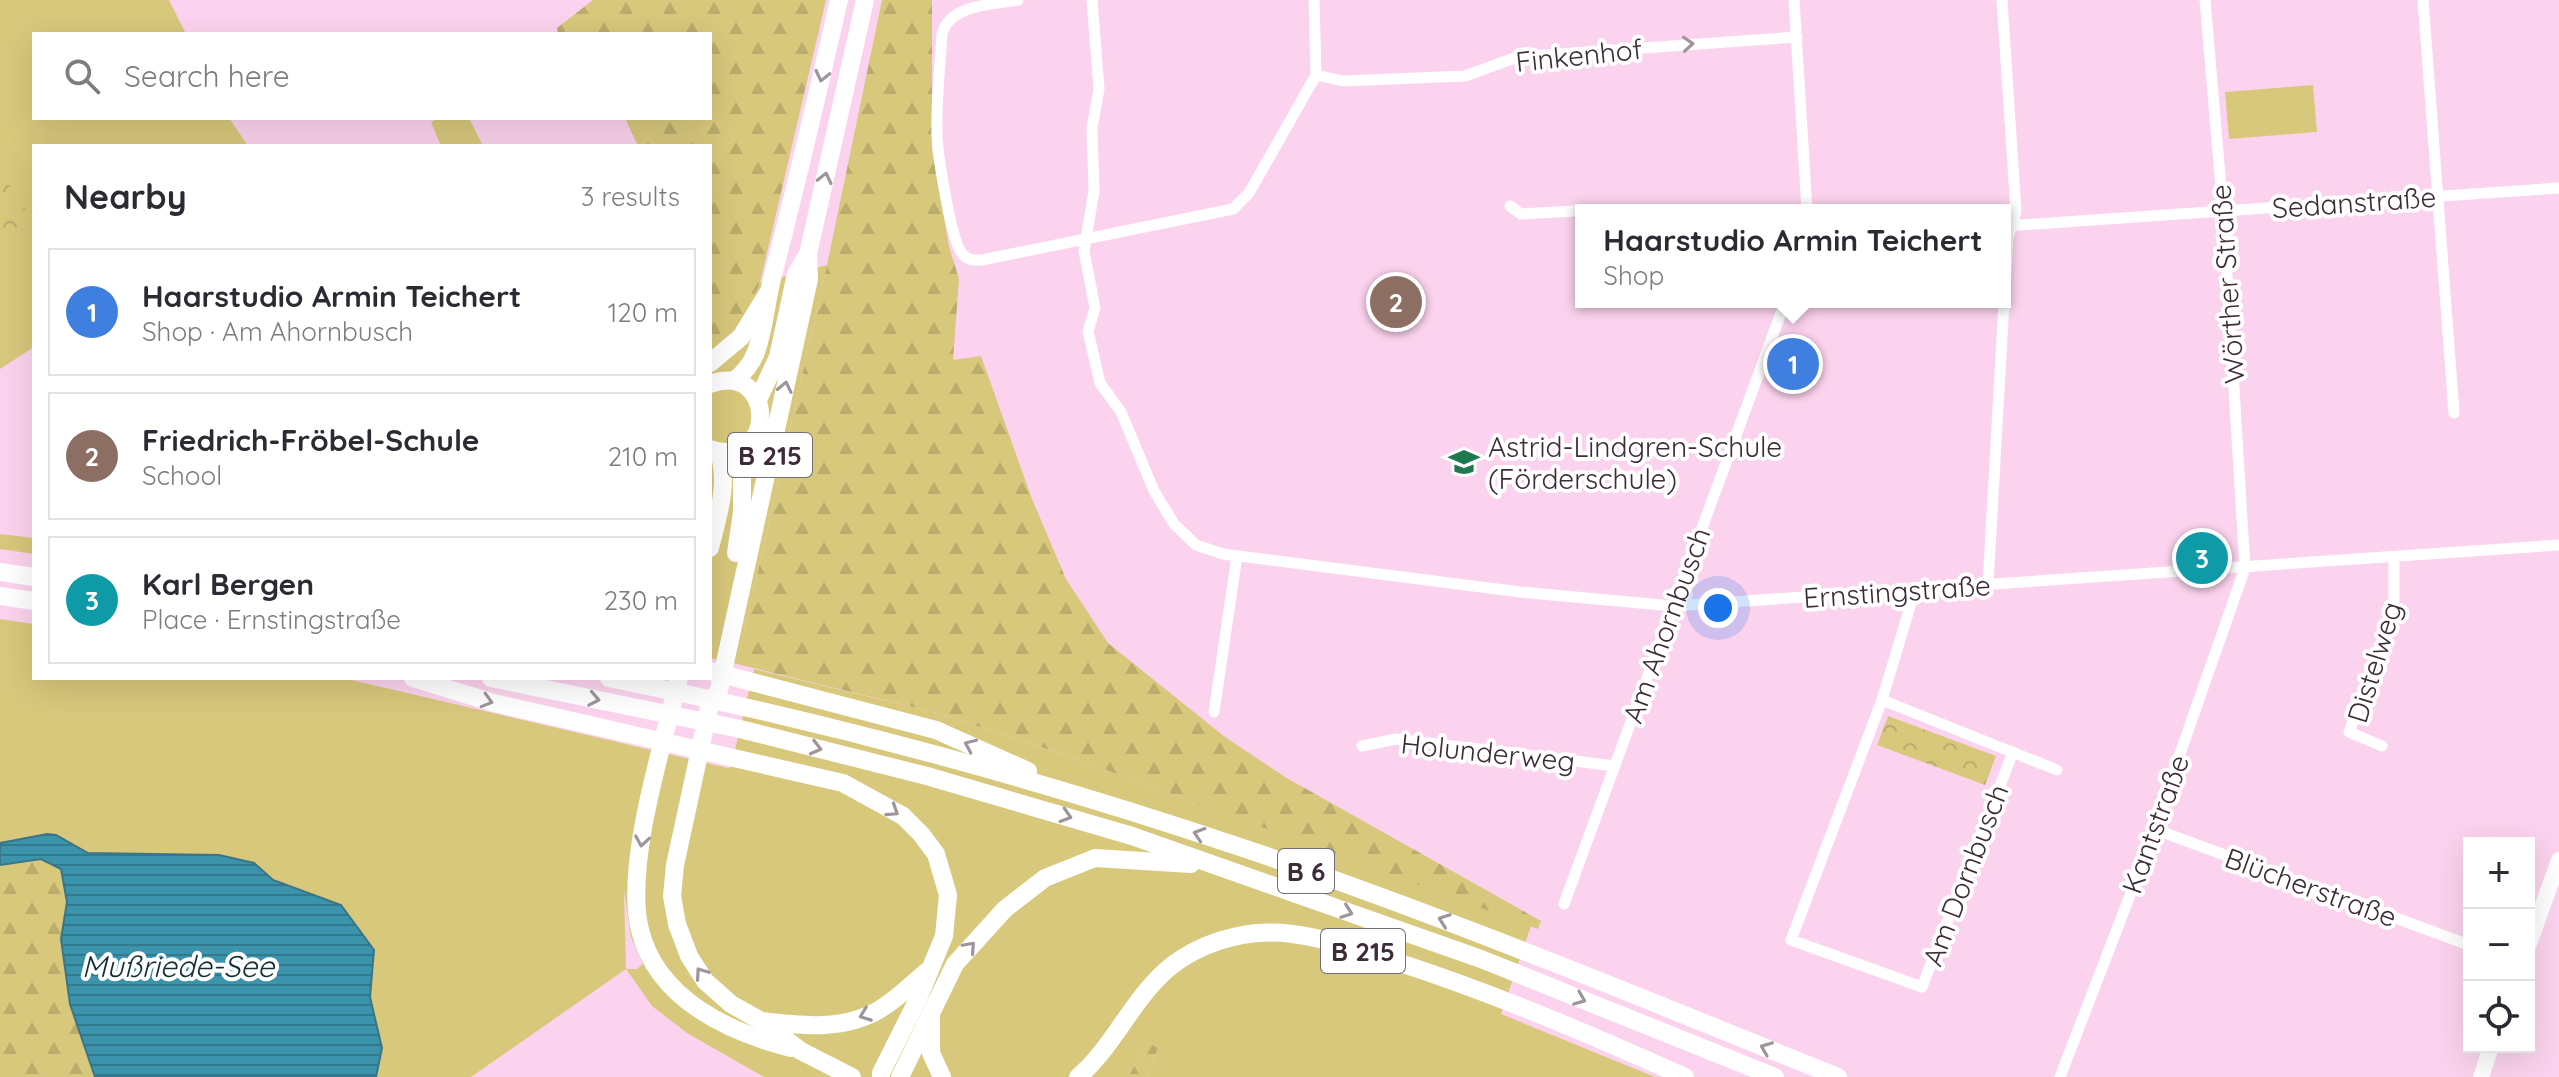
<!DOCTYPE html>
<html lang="en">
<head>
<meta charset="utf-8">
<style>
  :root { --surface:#fff; --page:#f2f2f3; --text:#2b2b33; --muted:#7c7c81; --line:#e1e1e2; --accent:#1e794f }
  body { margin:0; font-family:Quicksand,sans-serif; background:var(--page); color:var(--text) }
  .controls { position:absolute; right:24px; bottom:24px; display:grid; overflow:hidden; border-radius:0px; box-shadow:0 8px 32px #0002 }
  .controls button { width:72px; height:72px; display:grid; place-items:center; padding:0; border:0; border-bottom:2px solid var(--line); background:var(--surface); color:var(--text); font:40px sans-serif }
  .you { position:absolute; left:1718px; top:608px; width:28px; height:28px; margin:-20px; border:6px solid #fff; border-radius:50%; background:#1a73e8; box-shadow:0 0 0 12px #1a73e833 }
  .badge { display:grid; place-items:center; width:52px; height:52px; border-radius:50%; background:var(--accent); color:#fff; font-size:26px; font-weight:700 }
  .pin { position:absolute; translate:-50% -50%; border:4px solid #fff; box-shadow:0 2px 8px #0006 }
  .popup { position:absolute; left:1575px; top:204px; width:436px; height:104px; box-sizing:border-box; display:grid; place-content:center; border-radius:0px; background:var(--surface); filter:drop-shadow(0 2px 6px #0005); font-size:26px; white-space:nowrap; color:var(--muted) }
  .popup b { font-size:30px; color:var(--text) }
  .popup::after { content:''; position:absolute; left:50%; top:100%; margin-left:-16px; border:16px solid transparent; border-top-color:var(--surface) }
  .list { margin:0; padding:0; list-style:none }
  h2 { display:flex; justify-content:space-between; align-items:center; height:104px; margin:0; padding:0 32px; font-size:34px }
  h2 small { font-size:26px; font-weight:400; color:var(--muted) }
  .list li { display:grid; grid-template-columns:52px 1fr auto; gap:24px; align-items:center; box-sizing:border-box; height:128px; margin:0 16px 16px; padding:0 16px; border:2px solid var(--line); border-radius:0px }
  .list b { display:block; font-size:30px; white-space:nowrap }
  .list p { margin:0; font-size:26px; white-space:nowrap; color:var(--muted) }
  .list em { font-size:26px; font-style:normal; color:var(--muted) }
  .icon { flex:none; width:44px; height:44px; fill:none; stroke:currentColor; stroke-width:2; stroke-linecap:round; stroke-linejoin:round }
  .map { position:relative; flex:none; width:2559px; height:1077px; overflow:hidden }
  .search { position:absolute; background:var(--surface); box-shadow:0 8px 32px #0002; left:32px; top:32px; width:680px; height:88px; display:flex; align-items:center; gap:20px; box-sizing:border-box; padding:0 28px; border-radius:0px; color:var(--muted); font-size:30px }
  .panel { position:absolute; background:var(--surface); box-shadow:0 8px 32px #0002; left:32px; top:144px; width:680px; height:536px; border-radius:0px }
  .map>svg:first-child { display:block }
  .green { fill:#d8c87c; fill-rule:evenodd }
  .forest { fill:url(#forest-firs) }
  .park { fill:url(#park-crowns) }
  .water { fill:url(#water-rules); stroke:#3c7488; stroke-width:2 }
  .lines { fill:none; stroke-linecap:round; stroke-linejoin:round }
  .minor { stroke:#fff; stroke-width:11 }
  .secondary { stroke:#fff; stroke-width:16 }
  .primary { stroke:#fff; stroke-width:18 }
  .trunk { stroke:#fff; stroke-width:18 }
  .oneway { stroke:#9e959c }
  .labels { text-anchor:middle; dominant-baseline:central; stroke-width:8; stroke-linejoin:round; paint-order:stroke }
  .shield { fill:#fff; stroke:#786b74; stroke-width:2 }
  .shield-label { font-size:26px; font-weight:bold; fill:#3e2b38 }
  .street-label { font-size:28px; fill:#3e2b38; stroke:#fff }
  .poi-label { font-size:28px; fill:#3e2b38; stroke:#fff; text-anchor:start }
  .water-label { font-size:30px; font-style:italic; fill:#132e36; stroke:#fff }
</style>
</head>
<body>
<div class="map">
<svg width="2559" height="1077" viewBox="0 0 2559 1077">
  <defs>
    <pattern id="forest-firs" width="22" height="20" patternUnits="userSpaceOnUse" patternTransform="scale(2)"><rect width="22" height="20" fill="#d8c87c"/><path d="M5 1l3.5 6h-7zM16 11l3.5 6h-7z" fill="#baac6c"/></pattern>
    <pattern id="park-crowns" width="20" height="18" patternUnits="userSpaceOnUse" patternTransform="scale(2)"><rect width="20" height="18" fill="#d8c87c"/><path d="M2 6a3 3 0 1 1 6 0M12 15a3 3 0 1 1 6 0" fill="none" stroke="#baac6c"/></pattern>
    <pattern id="water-rules" width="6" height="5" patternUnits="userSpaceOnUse" patternTransform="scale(2)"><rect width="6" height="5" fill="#3b94ab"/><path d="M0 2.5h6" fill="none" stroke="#33798c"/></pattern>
  </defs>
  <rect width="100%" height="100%" fill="#fcd3ee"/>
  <g class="green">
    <polygon points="0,0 169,0 186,34 34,34 34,118 229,118 248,146 34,146 34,347 0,369"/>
    <polygon points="2313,85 2317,132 2229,139 2225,92"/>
    <polygon points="440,118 469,118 483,146 441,146 431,122"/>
    <polygon points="827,265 737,664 710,658 710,353 740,325 760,283"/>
    <polygon points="0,534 34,538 34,554 0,549"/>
    <path d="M0 619 34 624V678H343L728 768 731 767 754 669 941 714 1071 757 1531 926 1501 1014 1655 1077H1146L1158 1048 1148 1042 1128 1077H764L687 1033 652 1006 626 969 471 1077H376L382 1048 370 997 374 950 341 905 273 880 254 863 158 853H88L56 835 48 834 0 843ZM624 890 631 937 643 964 637 969H626Z"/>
  </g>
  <g class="forest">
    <polygon points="593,0 826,0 760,283 740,325 710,353 710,146 638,146 625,118 710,118 710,34 558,34 557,28"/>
    <polygon points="882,0 932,0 932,150 949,246 959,279 953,360 981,356 1032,499 1066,579 1108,643 1225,737 1285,777 1541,921 1538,929 1071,757 941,714 737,664 827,265"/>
    <polygon points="41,859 62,869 67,902 61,939 70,1004 94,1077 0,1077 0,864"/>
    <polygon points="1148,1042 1158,1048 1146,1077 1128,1077"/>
  </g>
  <g class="park">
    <polygon points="5,178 34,223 34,228 1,246 0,182"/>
    <polygon points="1888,716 1996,756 1985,785 1877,745"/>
  </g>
  <polygon class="water" points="47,834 56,835 88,853 219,855 254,863 273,880 341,905 374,950 370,997 382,1048 376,1077 95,1077 70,1004 61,939 67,902 61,869 41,859 0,865 0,843"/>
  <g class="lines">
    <g class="minor">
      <path d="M1018 0C992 5 950 4 942 34 940 67 936 101 937 135 938 155 951 245 964 256 970 261 975 260 982 260L1233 209 1249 193 1316 75 1314 0"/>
      <polyline points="1092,0 1099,89 1092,128 1094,191 1084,251 1095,308 1088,331 1100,383 1121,412 1154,491 1174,524 1196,545 1223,554 1520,592 1673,606 2559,545"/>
      <polyline points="1794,0 1807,210"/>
      <polyline points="2002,0 2016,212 2008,238 2005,292"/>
      <polyline points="2423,0 2454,413"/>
      <polyline points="1316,75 1343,81 1465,76 1517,57 1797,37"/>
      <polyline points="1510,206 1521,214 1595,210"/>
      <polyline points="2005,226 2559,188"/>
      <polyline points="1988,585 2004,302"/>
      <polyline points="1915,590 1882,700 1791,940 1922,987 2013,752"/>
      <polyline points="1882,700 2057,770"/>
      <polyline points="1214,712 1237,556"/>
      <polyline points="1362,746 1396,739 1615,766"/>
      <polyline points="2382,746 2349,732 2394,609 2394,557"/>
      <polyline points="2154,829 2469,945"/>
      <polyline points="1564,904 1785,302"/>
      <polyline points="2060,1077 2134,885 2245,568 2223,211 2205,0"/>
    </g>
    <g class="secondary">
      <polyline points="2529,944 2559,860"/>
      <polyline points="2481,1077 2491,1047"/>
    </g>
    <g class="primary">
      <path d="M734 381C744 373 751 365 756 352 765 327 766 300 773 275 797 183 818 92 839 0"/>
      <path d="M710 384C776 360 778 471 710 449"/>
      <polyline points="758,400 778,357 796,274 808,254"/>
      <path d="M710 548C718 515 729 485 719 452"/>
      <polyline points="736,553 742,512 742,448"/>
      <path d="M679 678C663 745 624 865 640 930 657 999 728 1032 791 1048"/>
      <polyline points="709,707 719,690 809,279 808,254 865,0"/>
      <polyline points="709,708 675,865 672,896 677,924 689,956 705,981 731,1004 761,1021 801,1051 852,1077"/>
      <path d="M1078 1077C1118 1043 1136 988 1181 959 1213 938 1254 929 1292 934 1327 938 1363 952 1397 962 1496 994 1591 1035 1685 1077"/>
    </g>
    <g class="trunk">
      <polyline points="710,363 741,337 768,293"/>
      <polyline points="0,572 34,577"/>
      <polyline points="0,596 34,601"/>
      <polyline points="710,671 936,730 1028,771"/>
      <polyline points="413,678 494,703 843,783 903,816 921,834 936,854 948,895 944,936 918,999 881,1073 881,1077"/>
      <polyline points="491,678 740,729 927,776 1132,836 1481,959 1775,1077"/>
      <path d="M609 678C824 721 1036 778 1243 848 1445 916 1641 998 1838 1077"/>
      <polyline points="931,1019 931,1053 942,1077"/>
      <path d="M761 1021C802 1026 846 1031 882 1008 898 998 912 984 926 972"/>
      <polyline points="900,1077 955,964 1005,909 1045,878 1095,858 1191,864"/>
    </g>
  </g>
  <defs><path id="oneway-chevron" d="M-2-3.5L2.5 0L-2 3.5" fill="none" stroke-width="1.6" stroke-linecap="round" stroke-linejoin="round" transform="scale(2)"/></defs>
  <g class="oneway">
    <use href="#oneway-chevron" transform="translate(1688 44) rotate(-4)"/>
    <use href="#oneway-chevron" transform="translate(822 76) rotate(103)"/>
    <use href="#oneway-chevron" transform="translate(825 178) rotate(-77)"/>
    <use href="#oneway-chevron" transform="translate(785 387) rotate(-78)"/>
    <use href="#oneway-chevron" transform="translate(594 699) rotate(11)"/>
    <use href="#oneway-chevron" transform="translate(487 701) rotate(16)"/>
    <use href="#oneway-chevron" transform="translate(970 745) rotate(-156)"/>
    <use href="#oneway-chevron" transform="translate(816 748) rotate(14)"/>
    <use href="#oneway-chevron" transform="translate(893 811) rotate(33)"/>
    <use href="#oneway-chevron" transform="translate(1066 816) rotate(17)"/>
    <use href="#oneway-chevron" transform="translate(1199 834) rotate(-162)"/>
    <use href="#oneway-chevron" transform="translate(642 841) rotate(99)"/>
    <use href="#oneway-chevron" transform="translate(1347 912) rotate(20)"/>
    <use href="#oneway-chevron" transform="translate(1444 920) rotate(-160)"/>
    <use href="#oneway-chevron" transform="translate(970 947) rotate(-48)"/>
    <use href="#oneway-chevron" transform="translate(701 973) rotate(-125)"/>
    <use href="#oneway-chevron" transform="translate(1580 999) rotate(22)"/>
    <use href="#oneway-chevron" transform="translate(865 1015) rotate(159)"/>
    <use href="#oneway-chevron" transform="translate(1766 1048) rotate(-158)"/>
  </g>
  <defs>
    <g id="school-bare" transform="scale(2.4)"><path d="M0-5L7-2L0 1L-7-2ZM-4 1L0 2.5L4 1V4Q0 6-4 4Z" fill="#1e794f" stroke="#fff" stroke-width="2.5" paint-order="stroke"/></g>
  </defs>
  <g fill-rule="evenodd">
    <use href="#school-bare" x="1464" y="462"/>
  </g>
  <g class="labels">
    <g class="shield">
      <rect x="728" y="433" width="84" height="44" rx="6"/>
      <rect x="1278" y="849" width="56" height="44" rx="6"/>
      <rect x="1321" y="929" width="84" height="44" rx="6"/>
    </g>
    <g class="shield-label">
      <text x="770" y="455">B 215</text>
      <text x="1306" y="871">B 6</text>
      <text x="1363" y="951">B 215</text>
    </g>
    <g class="street-label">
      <text transform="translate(1579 55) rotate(-6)">Finkenhof</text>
      <text transform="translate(2354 202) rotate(-4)">Sedanstraße</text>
      <text transform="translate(2227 284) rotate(-94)">Wörther Straße</text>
      <text transform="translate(1897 591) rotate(-4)">Ernstingstraße</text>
      <text transform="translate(1666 625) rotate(-70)">Am Ahornbusch</text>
      <text transform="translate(2374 662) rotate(-73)">Distelweg</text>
      <text transform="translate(1488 752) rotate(6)">Holunderweg</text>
      <text transform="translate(2155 824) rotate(-70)">Kantstraße</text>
      <text transform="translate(1965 875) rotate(-69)">Am Dornbusch</text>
      <text transform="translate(2311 887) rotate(20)">Blücherstraße</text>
    </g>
    <g class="poi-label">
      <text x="1488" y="446">Astrid-Lindgren-Schule<tspan x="1488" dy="32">(Förderschule)</tspan></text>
    </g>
    <g class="water-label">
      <text x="178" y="966">Mußriede-See</text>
    </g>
  </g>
</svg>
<div class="controls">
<button>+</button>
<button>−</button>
<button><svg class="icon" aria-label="locate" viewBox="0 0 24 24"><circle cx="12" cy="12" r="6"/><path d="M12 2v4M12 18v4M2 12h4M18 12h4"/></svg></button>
</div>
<div class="you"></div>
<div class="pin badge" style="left:1793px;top:364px;background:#3f7fe0">1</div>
<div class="popup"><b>Haarstudio Armin Teichert</b>Shop</div>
<div class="pin badge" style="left:1396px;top:302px;background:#8d6e63">2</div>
<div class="pin badge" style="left:2202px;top:558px;background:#0f9aa8">3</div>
<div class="search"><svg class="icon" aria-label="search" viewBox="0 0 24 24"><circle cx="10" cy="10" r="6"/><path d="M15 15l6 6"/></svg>Search here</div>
<section class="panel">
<h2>Nearby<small>3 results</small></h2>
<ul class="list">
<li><span class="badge" style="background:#3f7fe0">1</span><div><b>Haarstudio Armin Teichert</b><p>Shop · Am Ahornbusch</p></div><em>120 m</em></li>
<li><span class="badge" style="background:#8d6e63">2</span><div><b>Friedrich-Fröbel-Schule</b><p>School</p></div><em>210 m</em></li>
<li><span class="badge" style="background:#0f9aa8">3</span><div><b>Karl Bergen</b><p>Place · Ernstingstraße</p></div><em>230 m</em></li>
</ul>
</section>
</div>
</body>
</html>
